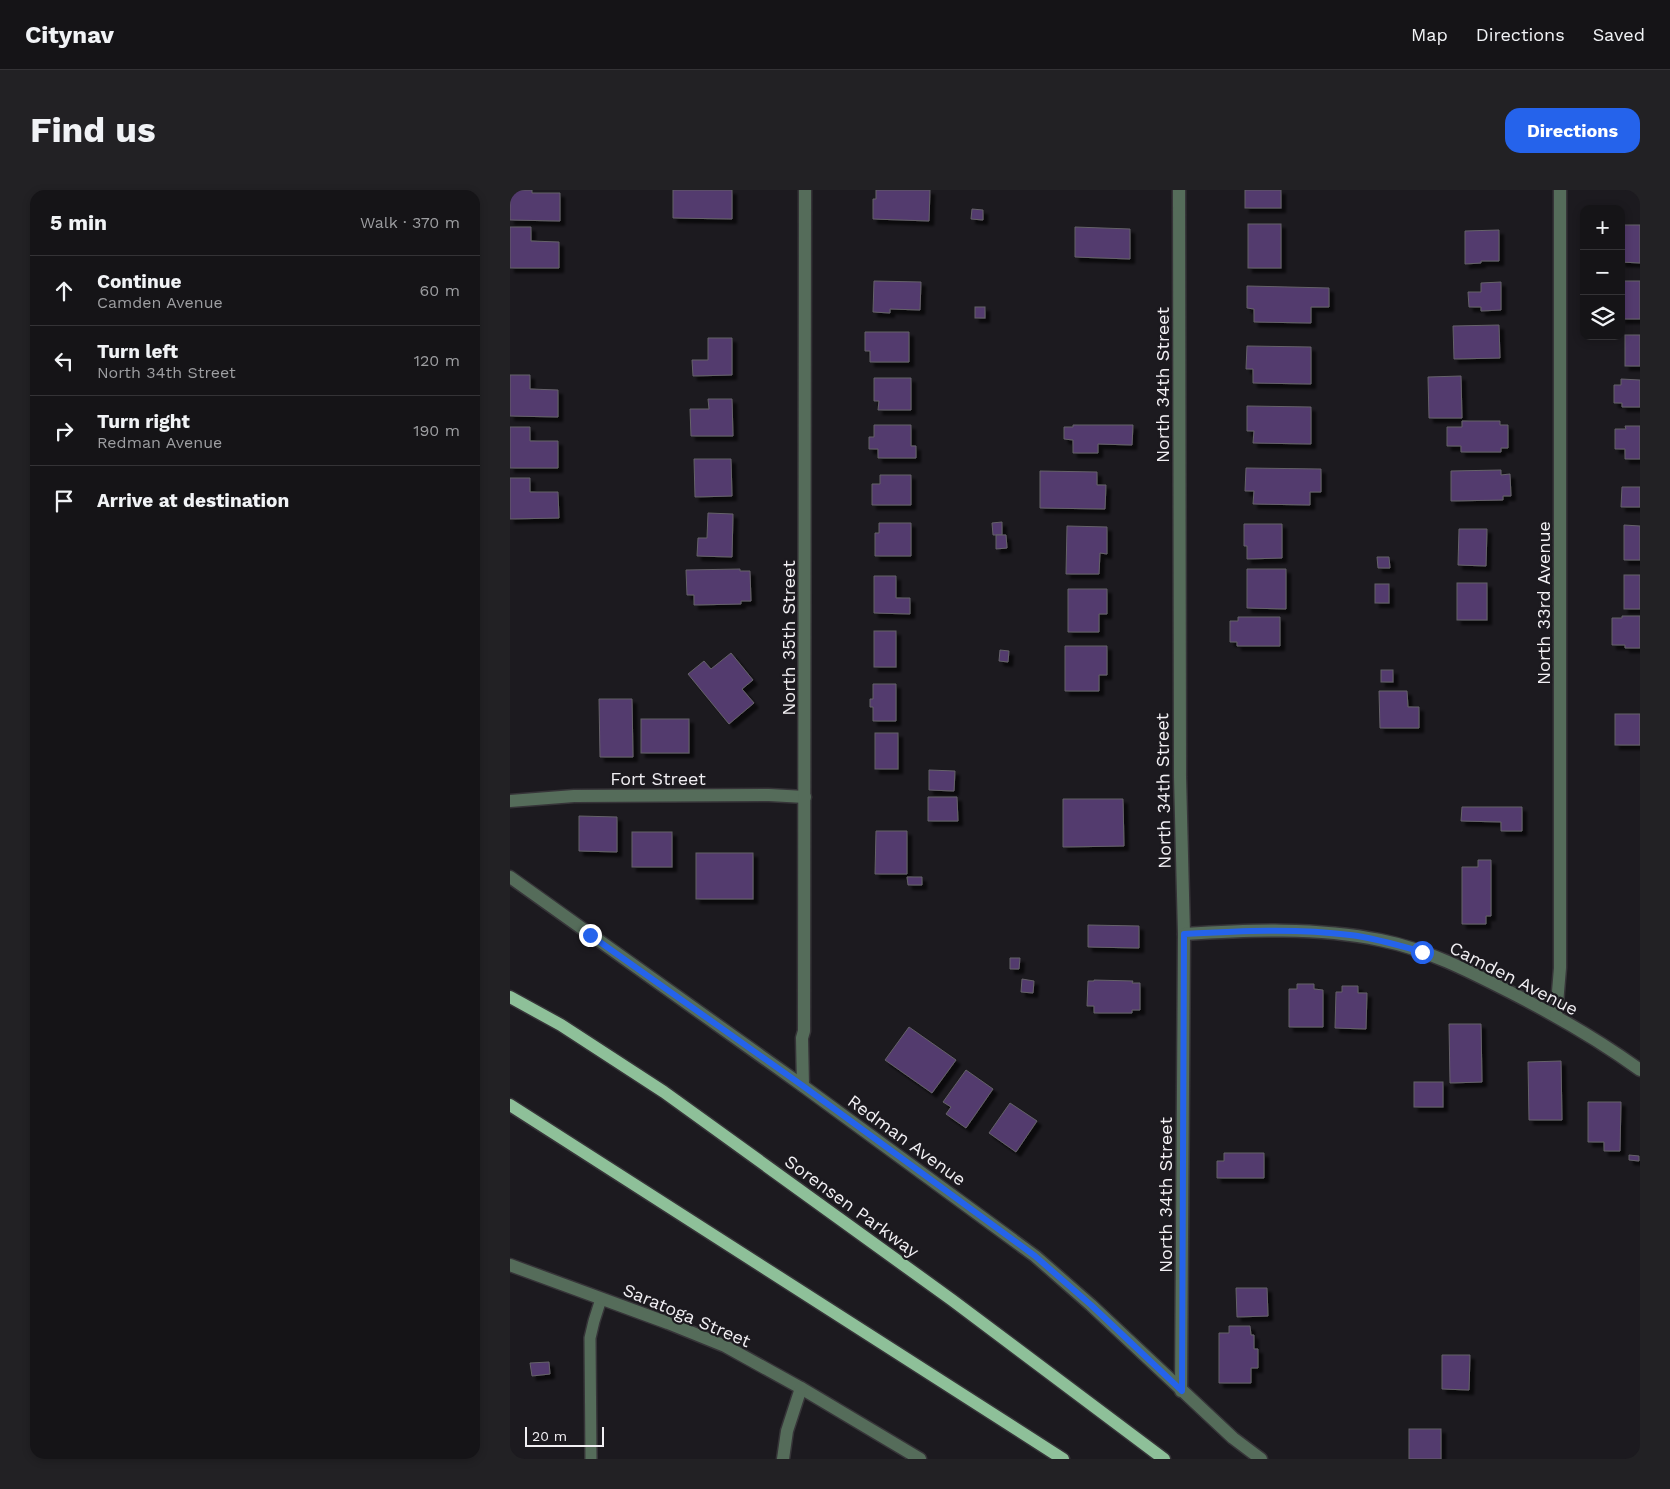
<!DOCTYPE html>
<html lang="en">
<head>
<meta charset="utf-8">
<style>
  :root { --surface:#151417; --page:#222124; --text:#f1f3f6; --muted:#9d9ea1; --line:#343336; --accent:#2563eb }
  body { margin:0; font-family:"Work Sans",sans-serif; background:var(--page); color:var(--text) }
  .controls { position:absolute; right:15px; top:15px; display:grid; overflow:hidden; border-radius:10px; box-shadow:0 2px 8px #0003 }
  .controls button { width:45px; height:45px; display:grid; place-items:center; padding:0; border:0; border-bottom:1px solid var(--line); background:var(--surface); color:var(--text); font:25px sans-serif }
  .scale { position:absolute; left:15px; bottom:12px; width:79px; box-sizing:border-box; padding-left:5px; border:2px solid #f1eff3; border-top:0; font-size:14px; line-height:18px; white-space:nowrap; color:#f1eff3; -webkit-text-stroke:4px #1c1a1f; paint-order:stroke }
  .stop { position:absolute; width:15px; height:15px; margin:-11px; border:4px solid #2563eb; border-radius:50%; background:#fff }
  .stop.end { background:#2563eb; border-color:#fff; box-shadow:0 1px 5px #0008 }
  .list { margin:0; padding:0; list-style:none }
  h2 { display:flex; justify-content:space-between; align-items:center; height:65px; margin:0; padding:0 20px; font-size:21px }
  h2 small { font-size:16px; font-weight:400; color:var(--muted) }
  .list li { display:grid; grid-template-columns:32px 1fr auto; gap:15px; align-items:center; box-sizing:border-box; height:70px; padding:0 20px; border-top:1px solid var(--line) }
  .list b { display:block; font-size:19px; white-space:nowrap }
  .list p { margin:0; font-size:16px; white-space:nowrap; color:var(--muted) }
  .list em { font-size:16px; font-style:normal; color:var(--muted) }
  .icon { flex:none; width:28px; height:28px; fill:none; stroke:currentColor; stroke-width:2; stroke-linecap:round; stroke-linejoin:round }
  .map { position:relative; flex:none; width:1130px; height:1269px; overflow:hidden; border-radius:15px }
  header { display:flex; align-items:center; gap:30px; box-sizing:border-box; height:70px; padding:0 25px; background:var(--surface); border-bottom:1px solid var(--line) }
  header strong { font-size:24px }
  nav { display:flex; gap:28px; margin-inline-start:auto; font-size:18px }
  .intro { display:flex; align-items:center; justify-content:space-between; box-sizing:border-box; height:120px; padding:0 30px }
  h1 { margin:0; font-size:35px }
  .button { padding:12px 22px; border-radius:15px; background:var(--accent); color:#fff; font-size:18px; font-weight:700 }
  main { display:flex; gap:30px; padding:0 30px }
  aside { flex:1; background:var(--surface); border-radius:15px; box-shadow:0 2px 8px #0003 }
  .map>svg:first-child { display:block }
  .building { fill:#533a6e; stroke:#656269; filter:url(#shadow) }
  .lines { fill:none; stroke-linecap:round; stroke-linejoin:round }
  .service-casing { stroke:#363438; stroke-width:14 }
  .minor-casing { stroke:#363438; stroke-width:15 }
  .primary-casing { stroke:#363438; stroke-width:15 }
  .service { stroke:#556c5a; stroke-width:11 }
  .minor { stroke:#556c5a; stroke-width:12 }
  .primary { stroke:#8ec099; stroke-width:12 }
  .route { stroke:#2563eb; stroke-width:6 }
  .labels { text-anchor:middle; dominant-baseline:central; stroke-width:4.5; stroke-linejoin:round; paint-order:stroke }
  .street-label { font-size:18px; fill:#f1eff3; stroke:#1c1a1f }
</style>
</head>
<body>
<header>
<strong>Citynav</strong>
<nav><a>Map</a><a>Directions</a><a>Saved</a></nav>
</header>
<div class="intro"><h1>Find us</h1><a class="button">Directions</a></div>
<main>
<aside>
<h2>5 min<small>Walk · 370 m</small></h2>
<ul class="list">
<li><svg class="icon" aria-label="ahead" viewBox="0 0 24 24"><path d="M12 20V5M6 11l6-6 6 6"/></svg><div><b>Continue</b><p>Camden Avenue</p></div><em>60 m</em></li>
<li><svg class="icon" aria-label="left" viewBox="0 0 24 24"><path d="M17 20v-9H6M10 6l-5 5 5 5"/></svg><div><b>Turn left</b><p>North 34th Street</p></div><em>120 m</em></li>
<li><svg class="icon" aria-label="right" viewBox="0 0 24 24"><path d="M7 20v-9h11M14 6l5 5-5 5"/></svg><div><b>Turn right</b><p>Redman Avenue</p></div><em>190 m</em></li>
<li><svg class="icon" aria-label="arrive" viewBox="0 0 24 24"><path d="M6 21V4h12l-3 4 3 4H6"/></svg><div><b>Arrive at destination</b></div></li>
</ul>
</aside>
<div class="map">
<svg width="1130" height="1269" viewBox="0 0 1130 1269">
  <defs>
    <filter id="shadow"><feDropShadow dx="4.5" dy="4.5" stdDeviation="1" flood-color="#0009"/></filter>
  </defs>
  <rect width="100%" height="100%" fill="#1c1a1f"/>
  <g class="building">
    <polygon points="0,0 22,0 22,3 50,3 50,31 0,30"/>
    <polygon points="163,0 222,0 222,29 163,28"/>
    <polygon points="366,0 420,0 419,31 363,29 363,9 366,9"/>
    <rect x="735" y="0" width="36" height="18"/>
    <polygon points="462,19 473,20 473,30 461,29"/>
    <rect x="738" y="34" width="33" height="44"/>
    <polygon points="1111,35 1130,35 1130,73 1111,72"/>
    <polygon points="0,37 21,37 21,51 49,52 49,78 0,78"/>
    <polygon points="565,37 620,39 620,69 565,67"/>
    <polygon points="989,40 989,71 971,71 971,73 955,74 955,41"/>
    <polygon points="364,91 411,92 410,120 380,119 380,123 363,122"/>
    <rect x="1111" y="91" width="19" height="38"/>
    <polygon points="991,92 991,120 971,121 971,117 959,117 958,102 971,102 971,93"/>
    <polygon points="737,96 819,98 819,117 801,117 801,133 744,132 744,119 737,118"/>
    <rect x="465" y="117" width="10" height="11"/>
    <polygon points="989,135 990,168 944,169 943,136"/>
    <polygon points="355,142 399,142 399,172 360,172 360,161 355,161"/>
    <rect x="1115" y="145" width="15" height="31"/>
    <polygon points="198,148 222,148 222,185 183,186 182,170 198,170"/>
    <polygon points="737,156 801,157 801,194 743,193 743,179 736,179"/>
    <polygon points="0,185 20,185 20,199 48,200 48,227 0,226"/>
    <polygon points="951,186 952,228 919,228 918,187"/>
    <polygon points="364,188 401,188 401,220 368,220 369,211 364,211"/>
    <polygon points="1111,189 1130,190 1130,217 1112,217 1112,213 1104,213 1104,195 1111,195"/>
    <polygon points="198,209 222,209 223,246 181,246 180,219 199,219"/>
    <polygon points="737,216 801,217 801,254 743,253 744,241 737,241"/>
    <polygon points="952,231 990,231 990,235 998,235 998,258 991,258 991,262 951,262 951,256 937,256 937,237 952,237"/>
    <polygon points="364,235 401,235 401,256 406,256 406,268 368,268 368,259 359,259 359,247 364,247"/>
    <polygon points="563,235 623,235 622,255 588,254 588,263 563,263 563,250 554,249 554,237 563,237"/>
    <polygon points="1115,236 1130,236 1130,269 1115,269 1115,259 1105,259 1105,239 1116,239"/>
    <polygon points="0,237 20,237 20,251 48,251 48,278 0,278"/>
    <polygon points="184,269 221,269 222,306 185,307"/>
    <polygon points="736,278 811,279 811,302 800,302 800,315 743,314 744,301 735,301"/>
    <polygon points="991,280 991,285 1000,284 1001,306 993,306 993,310 941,311 941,281"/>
    <polygon points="530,281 587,282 587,295 596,295 595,319 530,318"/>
    <polygon points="370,285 401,285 401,315 362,315 362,294 370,294"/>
    <polygon points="0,288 20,288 20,302 48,302 49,328 0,329"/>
    <polygon points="1112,297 1130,297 1130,317 1111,317"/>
    <polygon points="198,323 223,324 222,367 187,366 188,348 197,348"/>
    <polygon points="492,332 492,345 483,345 482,333"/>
    <polygon points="369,333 401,333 401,366 365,366 365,343 369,343"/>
    <polygon points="734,334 772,334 772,368 737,369 737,356 734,356"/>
    <polygon points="1114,335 1130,336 1130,370 1114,370"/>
    <polygon points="557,336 597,337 597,364 590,363 589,384 556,384"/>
    <polygon points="949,339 977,339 976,376 948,375"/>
    <polygon points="486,345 496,345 497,358 486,359"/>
    <polygon points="867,367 879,367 880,378 868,378"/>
    <polygon points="230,379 230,381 240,381 241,411 231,411 231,414 184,415 184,405 177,405 176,380"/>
    <polygon points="737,379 776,379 776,419 737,418"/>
    <rect x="1114" y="385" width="16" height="34"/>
    <polygon points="364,386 386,386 386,408 400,408 400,424 364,423"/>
    <rect x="947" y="393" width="30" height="37"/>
    <rect x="865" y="394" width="14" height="19"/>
    <polygon points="558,399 597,399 597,424 589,424 589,442 558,442"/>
    <polygon points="1112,426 1130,426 1130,458 1115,458 1115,455 1102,455 1102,428 1112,428"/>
    <polygon points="728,427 770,427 770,456 727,456 727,452 720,452 720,431 728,431"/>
    <rect x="364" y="441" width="22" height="36"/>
    <polygon points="555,456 597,456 597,485 589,485 589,501 555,501"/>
    <polygon points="490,460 499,461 498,472 489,471"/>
    <polygon points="221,463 243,490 232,499 244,513 219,534 178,484 194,471 201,479"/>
    <rect x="871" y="480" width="12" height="12"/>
    <polygon points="363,494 386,494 386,531 363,531 363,517 360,517 360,509 363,509"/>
    <polygon points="869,501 897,501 898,517 909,517 909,538 870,538"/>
    <polygon points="89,509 122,509 123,567 90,567"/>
    <rect x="1105" y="524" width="25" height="31"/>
    <rect x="131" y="529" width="48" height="34"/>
    <rect x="365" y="543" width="23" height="36"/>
    <polygon points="419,580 445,581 444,601 419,600"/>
    <polygon points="418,607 447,607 448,631 418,631"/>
    <polygon points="553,609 613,609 614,656 553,657"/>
    <polygon points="952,617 1012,617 1012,641 991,641 991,632 951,631"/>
    <polygon points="69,626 107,627 107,662 69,661"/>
    <polygon points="366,641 397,641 397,684 365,684"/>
    <rect x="122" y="642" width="40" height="35"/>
    <rect x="186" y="663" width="57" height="46"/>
    <polygon points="968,670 981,670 981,726 976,726 976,734 952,734 952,677 968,677"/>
    <polygon points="397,687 412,687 412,695 398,695"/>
    <polygon points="578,735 629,736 629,758 578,757"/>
    <polygon points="500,768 510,768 509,779 500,779"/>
    <polygon points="512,789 524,791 523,803 511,802"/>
    <polygon points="584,790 623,791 622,793 630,793 630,820 622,820 622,823 584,823 584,816 577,816 578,791 584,791"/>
    <polygon points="787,794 804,794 804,799 813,800 813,837 779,837 779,799 787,799"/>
    <polygon points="832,796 848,796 848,803 857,803 856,839 825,838 826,802 832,802"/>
    <polygon points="939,834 971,834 972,892 940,893"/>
    <polygon points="399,837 446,870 422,903 375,870"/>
    <polygon points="1051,871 1052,930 1019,930 1018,872"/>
    <polygon points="456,880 483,899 456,938 436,924 441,917 433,912"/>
    <rect x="904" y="892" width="29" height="25"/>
    <polygon points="1078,912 1111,912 1110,961 1094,961 1094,952 1078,952"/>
    <polygon points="500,913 527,931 506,962 479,943"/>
    <polygon points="714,963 754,963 754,988 707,988 707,971 714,971"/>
    <polygon points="1119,965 1129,966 1129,971 1119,970"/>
    <polygon points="726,1098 757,1098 758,1126 727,1127"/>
    <polygon points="719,1136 740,1136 741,1145 744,1145 744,1159 748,1159 748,1178 741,1178 741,1193 709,1193 709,1143 719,1143"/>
    <polygon points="932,1165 960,1165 959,1200 932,1199"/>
    <polygon points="39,1172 40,1184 22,1186 20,1173"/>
    <rect x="899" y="1239" width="32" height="30"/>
  </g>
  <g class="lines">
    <g class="service-casing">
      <polyline id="service" points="81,1269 80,1148 84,1131 91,1109"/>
    </g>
    <g class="minor-casing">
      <g id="minor">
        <polyline points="669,0 670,587 674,744 671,1201"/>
        <polyline points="0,611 64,606 259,605 295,607"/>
        <polyline points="0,687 293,896 525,1066 581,1115 723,1248 751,1269"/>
        <path d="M674 744C739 740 807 737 870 750 916 759 959 781 1000 802 1045 825 1089 850 1130 880"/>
        <polyline points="1046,826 1050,778 1050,0"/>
        <polyline points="293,896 292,848 294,841 295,0"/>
        <polyline points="0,1075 158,1133 215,1156 291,1198 410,1269"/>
        <polyline points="273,1269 277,1241 291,1198"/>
      </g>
    </g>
    <g class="primary-casing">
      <g id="primary">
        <polyline points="0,807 51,835 154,902 442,1110 654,1269"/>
        <polyline points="0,915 553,1269"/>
      </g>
    </g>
    <use href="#service" class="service"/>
    <use href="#minor" class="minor"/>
    <use href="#primary" class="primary"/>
  </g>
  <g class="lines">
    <path class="route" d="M80 745 293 896 525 1066 581 1115 672 1201 674 744C729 741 786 738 840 745 865 748 888 755 912 762"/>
  </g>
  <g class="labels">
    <g class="street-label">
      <text transform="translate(652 195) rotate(-90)">North 34th Street</text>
      <text transform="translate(1033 413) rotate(-90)">North 33rd Avenue</text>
      <text transform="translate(278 448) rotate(-90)">North 35th Street</text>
      <text x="148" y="588">Fort Street</text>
      <text transform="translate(653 601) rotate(-91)">North 34th Street</text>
      <text transform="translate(1004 788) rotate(27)">Camden Avenue</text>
      <text transform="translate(397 950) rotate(36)">Redman Avenue</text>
      <text transform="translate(655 1005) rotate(-90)">North 34th Street</text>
      <text transform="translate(342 1016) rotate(36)">Sorensen Parkway</text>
      <text transform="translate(177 1125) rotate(23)">Saratoga Street</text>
    </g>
  </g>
</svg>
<div class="controls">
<button>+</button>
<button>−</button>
<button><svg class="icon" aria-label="layers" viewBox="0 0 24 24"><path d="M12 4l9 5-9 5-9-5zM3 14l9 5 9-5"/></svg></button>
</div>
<div class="scale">20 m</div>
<div class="stop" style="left:912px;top:762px"></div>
<div class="stop end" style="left:80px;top:745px"></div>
</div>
</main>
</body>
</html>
